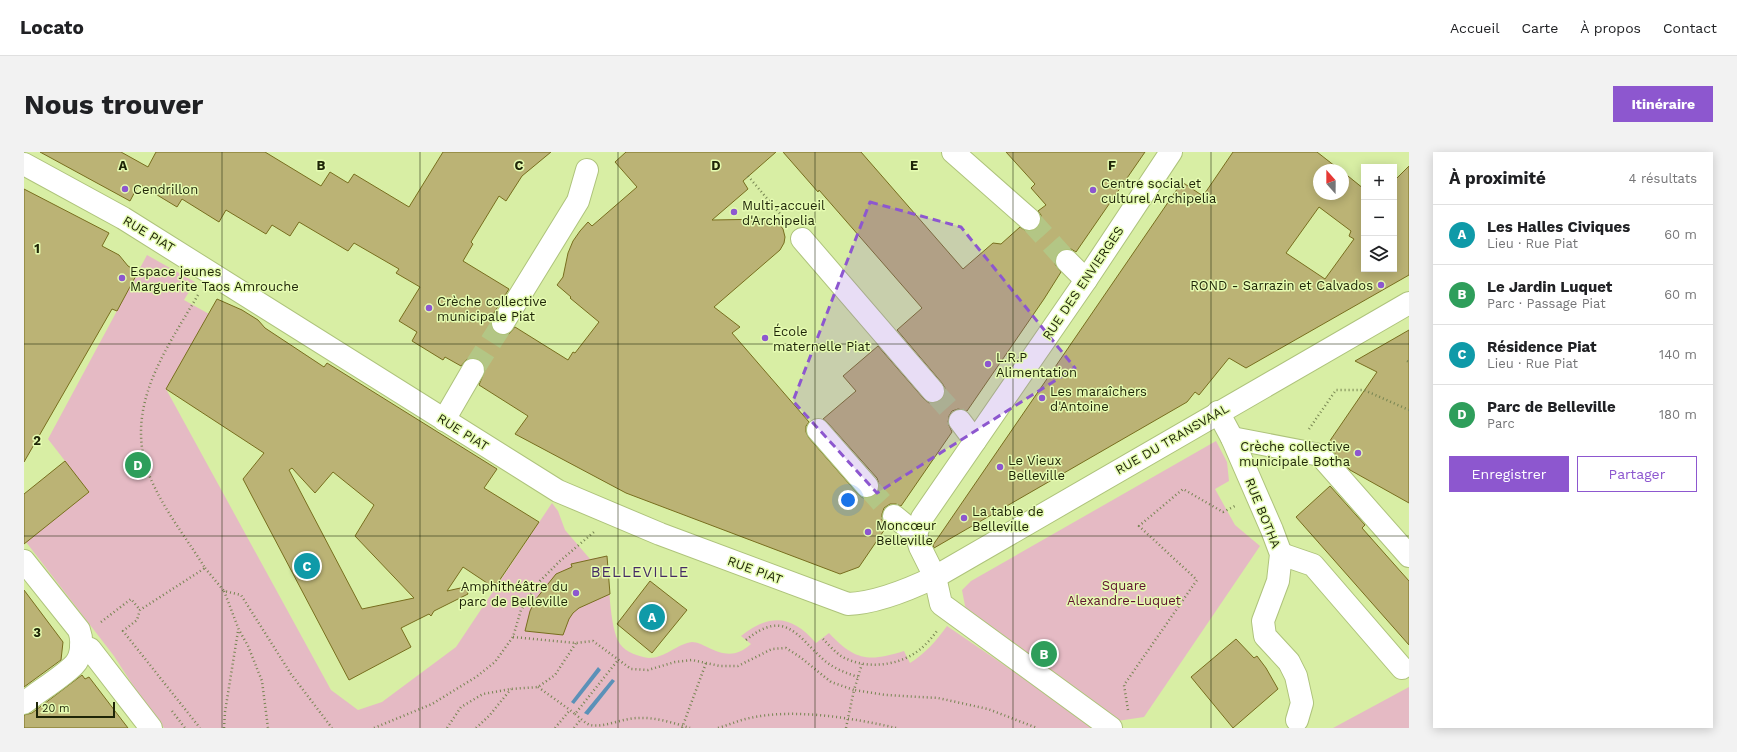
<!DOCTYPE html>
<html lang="fr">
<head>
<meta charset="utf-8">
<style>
  :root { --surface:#fff; --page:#f2f2f2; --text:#202124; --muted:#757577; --line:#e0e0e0; --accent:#8d57cf }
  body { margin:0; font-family:"Work Sans",sans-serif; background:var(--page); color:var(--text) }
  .controls { position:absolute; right:12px; top:12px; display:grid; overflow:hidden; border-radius:0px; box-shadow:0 2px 10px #0003 }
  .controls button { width:36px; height:36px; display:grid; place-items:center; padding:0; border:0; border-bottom:1px solid var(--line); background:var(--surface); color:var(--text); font:20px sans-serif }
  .compass { position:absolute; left:1289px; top:12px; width:36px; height:36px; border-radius:50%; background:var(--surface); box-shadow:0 2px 10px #0003; rotate:339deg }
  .scale { position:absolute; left:12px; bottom:10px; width:79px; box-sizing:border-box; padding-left:4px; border:2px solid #1e2507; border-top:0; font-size:11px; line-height:14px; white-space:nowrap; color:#1e2507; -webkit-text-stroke:3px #e5fbb1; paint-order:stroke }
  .you { position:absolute; left:824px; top:348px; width:14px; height:14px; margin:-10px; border:3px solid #fff; border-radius:50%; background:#1a73e8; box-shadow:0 0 0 6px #1a73e833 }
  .badge { display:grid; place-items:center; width:26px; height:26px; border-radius:50%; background:var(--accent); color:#fff; font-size:13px; font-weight:700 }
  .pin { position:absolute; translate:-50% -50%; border:2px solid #fff; box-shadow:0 1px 4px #0006 }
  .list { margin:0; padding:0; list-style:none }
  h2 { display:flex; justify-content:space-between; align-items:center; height:52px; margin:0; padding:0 16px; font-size:17px }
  h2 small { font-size:13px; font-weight:400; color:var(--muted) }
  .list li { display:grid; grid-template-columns:26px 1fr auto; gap:12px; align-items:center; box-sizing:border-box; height:60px; padding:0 16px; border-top:1px solid var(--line) }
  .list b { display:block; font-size:15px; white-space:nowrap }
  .list p { margin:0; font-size:13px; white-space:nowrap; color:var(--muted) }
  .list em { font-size:13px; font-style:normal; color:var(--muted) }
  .actions { display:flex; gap:8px; padding:12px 16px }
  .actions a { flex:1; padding:9px 0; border:1px solid var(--accent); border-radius:0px; text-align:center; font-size:14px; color:var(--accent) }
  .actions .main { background:var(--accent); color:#fff }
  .icon { flex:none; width:22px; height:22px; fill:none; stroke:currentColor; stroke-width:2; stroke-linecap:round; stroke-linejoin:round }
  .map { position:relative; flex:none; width:1385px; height:576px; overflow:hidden; border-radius:0px }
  header { display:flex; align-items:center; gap:24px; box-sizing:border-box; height:56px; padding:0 20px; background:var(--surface); border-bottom:1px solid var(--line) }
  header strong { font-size:19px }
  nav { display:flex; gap:22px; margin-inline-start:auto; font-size:14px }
  .intro { display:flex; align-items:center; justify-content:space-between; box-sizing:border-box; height:96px; padding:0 24px }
  h1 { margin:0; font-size:28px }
  .button { padding:10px 18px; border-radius:0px; background:var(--accent); color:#fff; font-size:14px; font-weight:700 }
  main { display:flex; gap:24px; padding:0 24px }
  aside { flex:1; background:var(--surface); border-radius:0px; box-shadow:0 2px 10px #0003 }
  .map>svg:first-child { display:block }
  .green { fill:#e5bac4 }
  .water { fill:#5b91b8 }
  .building { fill:#bbb375; stroke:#786e1e; fill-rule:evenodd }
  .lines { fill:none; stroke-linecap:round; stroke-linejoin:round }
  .minor-tunnel { stroke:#b3c685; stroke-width:22; stroke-dasharray:22 11; stroke-linecap:butt }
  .minor-casing { stroke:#aec37b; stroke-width:24 }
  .path { stroke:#768451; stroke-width:2.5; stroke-dasharray:1 3; stroke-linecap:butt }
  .minor { stroke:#fff; stroke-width:22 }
  .marked { fill:#8d57cf; fill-opacity:0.2; stroke:#8d57cf; stroke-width:3; stroke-dasharray:8 5; stroke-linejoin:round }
  .grid { fill:none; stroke:#1e2507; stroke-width:1; stroke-opacity:0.55 }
  .poi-dot { fill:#8d57cf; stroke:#e5fbb1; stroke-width:1.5 }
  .labels { text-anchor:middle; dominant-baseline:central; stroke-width:3; stroke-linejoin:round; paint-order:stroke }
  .poi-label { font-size:13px; fill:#1e2507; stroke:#e5fbb1; text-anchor:start }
  .street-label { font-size:13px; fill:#1e2507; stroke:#e5fbb1 }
  .park-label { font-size:13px; fill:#5f1130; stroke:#e5fbb1 }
  .quarter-label { font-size:15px; letter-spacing:1px; fill:#442a64; stroke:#e5fbb1 }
  .grid-label { font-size:13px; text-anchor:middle; font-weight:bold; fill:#1e2507; stroke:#e5fbb1; stroke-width:3; stroke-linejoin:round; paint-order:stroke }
</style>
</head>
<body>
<header>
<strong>Locato</strong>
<nav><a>Accueil</a><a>Carte</a><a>À propos</a><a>Contact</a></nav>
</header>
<div class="intro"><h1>Nous trouver</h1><a class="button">Itinéraire</a></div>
<main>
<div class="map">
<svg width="1385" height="576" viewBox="0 0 1385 576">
  <rect width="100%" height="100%" fill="#d8eea4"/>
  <g class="green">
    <path d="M123 103 171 130 160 148 185 162 142 237 307 538 334 558 358 550 432 495 528 351 534 359 541 378 566 407 583 404C585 425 585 476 596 492 601 500 616 505 625 506 641 506 653 492 668 490 673 490 679 493 683 495 700 503 711 506 727 492L717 484C746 461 768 463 792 491L805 481C831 509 845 510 880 499L886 511C902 501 912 489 923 474L1033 549 1068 576H140L121 552 90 504 2 390 65 340 24 287Z"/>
    <polygon points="1192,289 1203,310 1205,329 1191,337 1211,373 1236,394 1120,565 1093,569 942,459 938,438 947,429"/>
    <polygon points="1385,535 1385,576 1309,576"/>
  </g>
  <g class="water">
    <polygon points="574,515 577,518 550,552 547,550"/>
    <polygon points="588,527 591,529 564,563 560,561"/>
  </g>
  <g class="building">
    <polygon points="16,0 97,0 124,15 132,0 241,0 297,34 306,20 324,31 330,22 385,55 419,0 527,0 498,24 482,49 475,44 447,90 449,92 439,109 485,137 468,164 467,170 468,177 472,181 478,183 485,182 491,175 544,208 549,200 551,201 575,170 546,146 547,145 533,133 539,125 544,101 549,89 556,79 564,70 568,74 613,35 591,10 602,0 752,0 719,29 724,37 688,68 747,67 756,73 759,77 761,85 760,91 756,98 690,155 716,175 708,181 785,270 782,274 782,280 785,286 834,342 839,346 845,346 851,344 855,338 855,332 853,326 803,270 799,267 832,239 819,224 854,194 900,247 905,251 912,251 917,248 921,243 921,236 918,231 873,178 898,156 795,38 794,40 759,0 837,0 939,117 969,91 977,92 996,75 1002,79 1009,79 1014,76 1017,70 1017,63 1014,59 1022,53 1007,36 1011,32 982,0 1121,0 1052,100 1047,97 1040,97 1034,100 1031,106 1031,112 1037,120 1020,147 943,259 934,257 928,259 925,264 924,271 928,280 877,354 872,352 866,352 860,356 858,362 858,368 863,374 835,415 816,422 602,341 491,282 504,264 455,233 461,218 460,212 456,207 449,206 443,207 437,214 421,205 419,208 388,189 393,180 375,169 396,135 372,121 375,117 330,91 324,99 275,70 266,84 248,73 242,82 202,58 195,70 158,47 153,55 115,32 106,49"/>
    <path d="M1209 0H1293L1316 18H1295V42H1319V20L1340 37V117H1370V29L1385 14V123L1222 216 1205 206 1175 243 1171 240 1163 250 910 396 909 393 1158 30 1179 44ZM1295 55 1327 79 1325 84 1330 87 1301 127 1262 101Z"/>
    <polygon points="0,37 85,81 78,94 95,103 104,114 114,120 93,159 88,157 0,310"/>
    <path d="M193 147 218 158 234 168 241 176 300 215 303 211 473 317 460 336 515 370 473 432 468 429 466 433 439 415 423 439 441 435 444 442 410 459 407 464 405 462 377 476 387 495 325 528 219 327 240 301 142 237ZM268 316 291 341 309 320 350 353 331 384 390 446 338 457 265 318Z"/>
    <polygon points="1385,178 1385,351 1326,318 1303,293 1353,220 1331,209"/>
    <polygon points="41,309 65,340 0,392 0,342"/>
    <polygon points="1306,334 1341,373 1338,376 1385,429 1385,493 1272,365"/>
    <polygon points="583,404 586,442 555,456 549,461 545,467 539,483 501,479 506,459 512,447 532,422 548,415 547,412"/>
    <polygon points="626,429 663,458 628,501 593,472"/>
    <polygon points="0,438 39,490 37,508 0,535"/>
    <polygon points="1212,487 1230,506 1233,504 1242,516 1254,537 1209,576 1167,525"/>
    <polygon points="58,523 61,527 65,525 104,576 0,576 0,563 8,561"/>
  </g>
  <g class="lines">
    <g class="minor-tunnel">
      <polyline points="1005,67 1043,109"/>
      <polyline points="449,218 479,171"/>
      <polyline points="909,239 936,269"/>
      <polyline points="843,334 870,364"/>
    </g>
    <g class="minor-casing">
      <g id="minor">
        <polyline points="929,0 1005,67"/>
        <path d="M0 12 99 66 534 339 636 382 824 452C852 451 886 437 911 425L1385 151"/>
        <polyline points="778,87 909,239"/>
        <polyline points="1043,109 1062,128"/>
        <polyline points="479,171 554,49 563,18"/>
        <polyline points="1194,260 1208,286 1248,378 1257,402 1254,429 1239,469 1241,484 1265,510 1272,524 1278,551 1273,568"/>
        <polyline points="420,268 449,218"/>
        <polyline points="936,269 951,289"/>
        <polyline points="794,278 843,334"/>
        <polyline points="1208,286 1296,303 1385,404"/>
        <polyline points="870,364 892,382"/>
        <polyline points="1257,402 1289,413 1378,516"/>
        <path d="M0 409 55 478C59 489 58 505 50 513 37 526 15 539 0 551"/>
        <polyline points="57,494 66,497 127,576"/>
        <polyline points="1087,576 917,452 911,425 896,395 892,382 898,366 1062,128 1147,0"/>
      </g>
    </g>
    <g class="path">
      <polyline points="724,24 763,70"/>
      <path d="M174 143C138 204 94 264 131 336 144 363 165 390 181 416L116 458 113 468 99 479 176 576"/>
      <polyline points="1383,209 1385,210"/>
      <polyline points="1285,277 1312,238 1340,238 1385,258"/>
      <polyline points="181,416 200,439 217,443 267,522 308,576"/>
      <polyline points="200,439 215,478 224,494 238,529 244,576"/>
      <polyline points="77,470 107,447 116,458"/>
      <polyline points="489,485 552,491 569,489 607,517 624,518 651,510 668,508 696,514 714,514 748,497 762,496 776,505 807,530 830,538 838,512"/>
      <path d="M799 487C804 492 810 499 817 504 839 517 870 515 891 501 899 496 907 487 913 479"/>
      <path d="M722 488C761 456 773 484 801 509 811 517 822 521 834 525"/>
      <polyline points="514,535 546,558"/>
      <polyline points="1104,558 1100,533 1173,428 1115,374 1159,337 1199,360 1211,354"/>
      <polyline points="148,559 161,576"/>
      <path d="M551 562C556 566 561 571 566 573 580 576 599 566 614 566 631 565 650 571 666 576"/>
      <polyline points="200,576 201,560 214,479"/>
      <polyline points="350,576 408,552 452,525 471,510 489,485 497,458 516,429 536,409 570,380"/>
      <polyline points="423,576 437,555 459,542 487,537 514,535 531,523 552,491"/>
      <polyline points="452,576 465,564 487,537"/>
      <polyline points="531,576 546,558 551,562 594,508"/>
      <polyline points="550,576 557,567"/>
      <polyline points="658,576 682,511"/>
      <path d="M694 576C705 573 715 568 726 566 770 556 829 566 872 576"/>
      <polyline points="822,576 830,538 862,543 914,546 964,557 1013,576"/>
    </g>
    <use href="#minor" class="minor"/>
  </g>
  <path class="marked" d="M846 50 937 75 1051 216 853 341 769 249Z"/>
  <path class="grid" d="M198 0V576M396 0V576M594 0V576M791 0V576M989 0V576M1187 0V576M0 192H1385M0 384H1385"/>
  <g class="poi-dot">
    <circle cx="101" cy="37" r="4"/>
    <circle cx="1069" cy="38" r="4"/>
    <circle cx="710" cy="60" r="4"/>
    <circle cx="98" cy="126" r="4"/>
    <circle cx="1357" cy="133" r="4"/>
    <circle cx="405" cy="156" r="4"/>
    <circle cx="741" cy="186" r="4"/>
    <circle cx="964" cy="212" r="4"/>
    <circle cx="1018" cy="246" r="4"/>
    <circle cx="1334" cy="301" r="4"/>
    <circle cx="976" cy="315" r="4"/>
    <circle cx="940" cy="366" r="4"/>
    <circle cx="844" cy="380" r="4"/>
    <circle cx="552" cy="441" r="4"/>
  </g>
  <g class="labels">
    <g class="poi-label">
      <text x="1077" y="31">Centre social et<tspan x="1077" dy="15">culturel Archipelia</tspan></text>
      <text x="109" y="37">Cendrillon</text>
      <text x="718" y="53">Multi-accueil<tspan x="718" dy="15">d'Archipelia</tspan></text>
      <text x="106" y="119">Espace jeunes<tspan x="106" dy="15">Marguerite Taos Amrouche</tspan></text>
      <text x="1349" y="133" text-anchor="end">ROND - Sarrazin et Calvados</text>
      <text x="413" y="149">Crèche collective<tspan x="413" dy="15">municipale Piat</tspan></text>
      <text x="749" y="179">École<tspan x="749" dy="15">maternelle Piat</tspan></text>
      <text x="972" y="205">L.R.P<tspan x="972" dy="15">Alimentation</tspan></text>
      <text x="1026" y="239">Les maraîchers<tspan x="1026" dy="15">d'Antoine</tspan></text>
      <text x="1326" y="294" text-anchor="end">Crèche collective<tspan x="1326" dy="15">municipale Botha</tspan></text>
      <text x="984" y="308">Le Vieux<tspan x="984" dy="15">Belleville</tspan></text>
      <text x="948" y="359">La table de<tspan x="948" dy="15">Belleville</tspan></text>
      <text x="852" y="373">Moncœur<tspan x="852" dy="15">Belleville</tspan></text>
      <text x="544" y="434" text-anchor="end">Amphithéâtre du<tspan x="544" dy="15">parc de Belleville</tspan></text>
    </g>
    <g class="street-label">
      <text transform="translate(125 82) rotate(31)">RUE PIAT</text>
      <text transform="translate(1059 131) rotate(-56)">RUE DES ENVIERGES</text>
      <text transform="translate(439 280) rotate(32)">RUE PIAT</text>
      <text transform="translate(1148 287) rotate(-30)">RUE DU TRANSVAAL</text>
      <text transform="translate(1239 361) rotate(68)">RUE BOTHA</text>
      <text transform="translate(731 418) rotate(20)">RUE PIAT</text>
    </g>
    <g class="park-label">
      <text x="1100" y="433">Square<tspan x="1100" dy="15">Alexandre-Luquet</tspan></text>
    </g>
    <g class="quarter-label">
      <text x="616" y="420">BELLEVILLE</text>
    </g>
  </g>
  <g class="grid-label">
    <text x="99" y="18">A</text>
    <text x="297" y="18">B</text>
    <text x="495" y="18">C</text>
    <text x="692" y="18">D</text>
    <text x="890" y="18">E</text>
    <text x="1088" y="18">F</text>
    <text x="13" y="101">1</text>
    <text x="13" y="293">2</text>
    <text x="13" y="485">3</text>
  </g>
</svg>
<div class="controls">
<button>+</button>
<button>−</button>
<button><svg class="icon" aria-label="layers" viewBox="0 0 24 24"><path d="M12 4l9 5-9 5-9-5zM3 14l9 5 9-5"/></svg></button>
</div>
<svg class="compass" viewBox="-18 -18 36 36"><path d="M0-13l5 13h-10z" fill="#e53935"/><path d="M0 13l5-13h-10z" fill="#757577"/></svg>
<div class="scale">20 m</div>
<div class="you"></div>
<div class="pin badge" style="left:628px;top:465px;background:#0f9aa8">A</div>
<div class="pin badge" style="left:1020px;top:502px;background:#2e9e5b">B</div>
<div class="pin badge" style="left:283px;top:414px;background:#0f9aa8">C</div>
<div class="pin badge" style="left:114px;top:313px;background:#2e9e5b">D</div>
</div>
<aside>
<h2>À proximité<small>4 résultats</small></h2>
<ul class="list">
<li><span class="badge" style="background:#0f9aa8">A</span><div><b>Les Halles Civiques</b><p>Lieu · Rue Piat</p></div><em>60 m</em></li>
<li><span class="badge" style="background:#2e9e5b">B</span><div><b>Le Jardin Luquet</b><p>Parc · Passage Piat</p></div><em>60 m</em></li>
<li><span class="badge" style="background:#0f9aa8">C</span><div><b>Résidence Piat</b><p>Lieu · Rue Piat</p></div><em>140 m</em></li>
<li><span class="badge" style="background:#2e9e5b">D</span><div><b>Parc de Belleville</b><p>Parc</p></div><em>180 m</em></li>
</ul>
<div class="actions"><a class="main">Enregistrer</a><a>Partager</a></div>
</aside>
</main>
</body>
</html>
